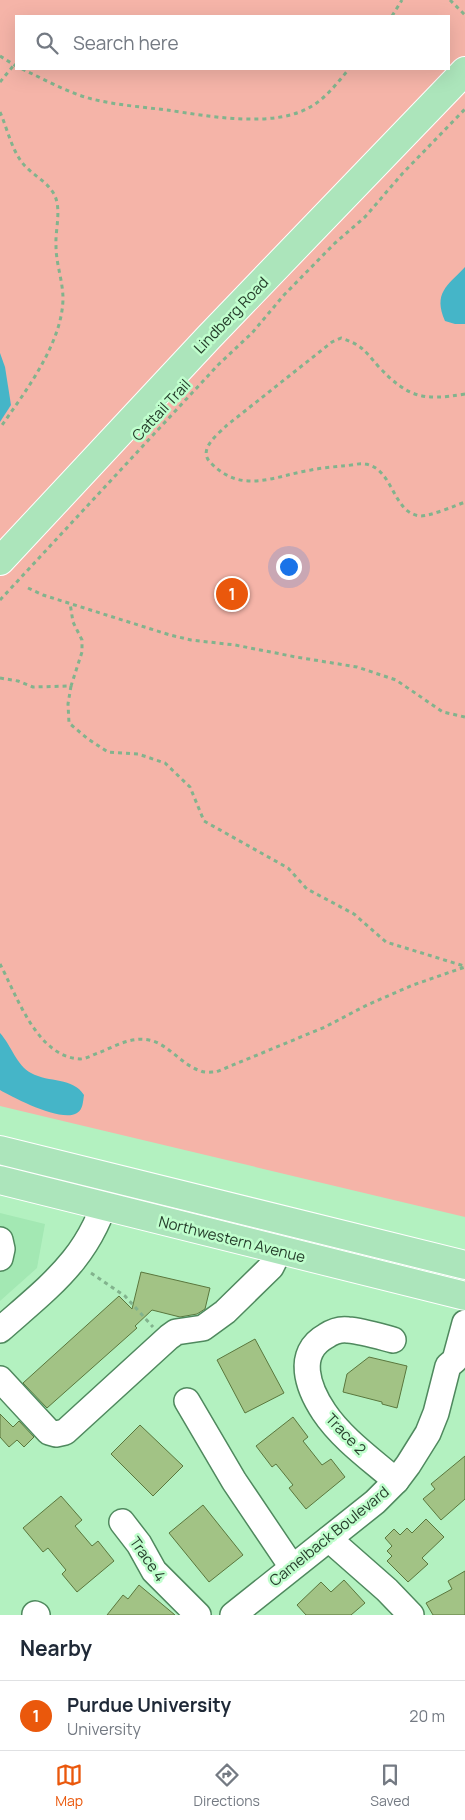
<!DOCTYPE html>
<html lang="en">
<head>
<meta charset="utf-8">
<style>
  :root { --surface:#fff; --page:#f6f6f7; --text:#1f2937; --muted:#747a83; --line:#e0e1e3; --accent:#ea580c }
  body { margin:0; font-family:Manrope,sans-serif; background:var(--page); color:var(--text) }
  .you { position:absolute; left:288px; top:566px; width:18px; height:18px; margin:-12px; border:4px solid #fff; border-radius:50%; background:#1a73e8; box-shadow:0 0 0 8px #1a73e833 }
  .badge { display:grid; place-items:center; width:32px; height:32px; border-radius:50%; background:var(--accent); color:#fff; font-size:16px; font-weight:700 }
  .pin { position:absolute; translate:-50% -50%; border:2px solid #fff; box-shadow:0 1px 5px #0006 }
  .list { margin:0; padding:0; list-style:none }
  h2 { display:flex; justify-content:space-between; align-items:center; height:65px; margin:0; padding:0 20px; font-size:21px }
  h2 small { font-size:16px; font-weight:400; color:var(--muted) }
  .list li { display:grid; grid-template-columns:32px 1fr auto; gap:15px; align-items:center; box-sizing:border-box; height:70px; padding:0 20px; border-top:1px solid var(--line) }
  .list b { display:block; font-size:19px; white-space:nowrap }
  .list p { margin:0; font-size:16px; white-space:nowrap; color:var(--muted) }
  .list em { font-size:16px; font-style:normal; color:var(--muted) }
  .icon { flex:none; width:28px; height:28px; fill:none; stroke:currentColor; stroke-width:2; stroke-linecap:round; stroke-linejoin:round }
  .map { position:relative; flex:none; width:465px; height:1615px; overflow:hidden }
  .search { position:absolute; background:var(--surface); box-shadow:0 5px 20px #0002; left:15px; right:15px; top:15px; height:55px; display:flex; align-items:center; gap:12px; box-sizing:border-box; padding:0 18px; border-radius:0px; color:var(--muted); font-size:19px }
  .sheet { height:135px; background:var(--surface) }
  nav { display:flex; justify-content:space-around; align-items:center; box-sizing:border-box; height:70px; border-top:1px solid var(--line); background:var(--surface); font-size:14px; color:var(--muted) }
  nav a { display:grid; justify-items:center; gap:2px }
  nav .on { color:var(--accent) }
  .map>svg:first-child { display:block }
  .built { fill:#a3e8b3 }
  .green { fill:#f5b4a8; fill-rule:evenodd }
  .water { fill:#45b5c8 }
  .building { fill:#a2c385; stroke:#5a773d }
  .lines { fill:none; stroke-linecap:round; stroke-linejoin:round }
  .minor-casing { stroke:#4f895e; stroke-width:28 }
  .major-casing { stroke:#fff; stroke-width:30 }
  .path { stroke:#82b38d; stroke-width:3; stroke-dasharray:4 4; stroke-linecap:butt }
  .minor { stroke:#fff; stroke-width:25 }
  .major { stroke:#ace5bb; stroke-width:28 }
  .labels { text-anchor:middle; dominant-baseline:central; stroke-width:5; stroke-linejoin:round; paint-order:stroke }
  .street-label { font-size:15px; fill:#253d2b; stroke:#c0fecd }
</style>
</head>
<body>
<div class="map">
<svg width="465" height="1615" viewBox="0 0 465 1615">
  <rect width="100%" height="100%" fill="#b3f1c0"/>
  <polygon class="built" points="0,1213 45,1224 37,1268 0,1301"/>
  <path class="green" d="M0 0H465V1217L0 1106ZM16 16H449V69H16Z"/>
  <g class="water">
    <path d="M465 267V324H455L445 321C433 293 447 286 465 267Z"/>
    <polygon points="0,353 5,367 11,405 0,422"/>
    <path d="M0 1033C11 1045 17 1066 31 1073 49 1083 73 1077 84 1095 83 1101 83 1110 77 1113 62 1123 14 1098 0 1090Z"/>
  </g>
  <g class="building">
    <polygon points="141,1272 210,1288 205,1309 197,1314 180,1317 152,1310 135,1326 137,1328 47,1408 23,1383 119,1296 132,1309"/>
    <polygon points="255,1339 284,1393 245,1413 217,1360"/>
    <polygon points="369,1357 407,1366 397,1408 382,1404 382,1402 343,1392 347,1374"/>
    <polygon points="0,1414 13,1427 19,1421 34,1437 24,1447 17,1440 9,1447 0,1437"/>
    <polygon points="293,1417 308,1437 303,1441 322,1465 331,1459 345,1477 306,1509 289,1488 293,1485 276,1464 272,1467 256,1446"/>
    <polygon points="140,1425 183,1466 153,1496 111,1454"/>
    <polygon points="465,1456 465,1499 441,1520 423,1499 435,1489 431,1484"/>
    <polygon points="61,1496 82,1520 75,1526 92,1546 98,1541 114,1561 77,1592 62,1574 66,1570 48,1548 43,1552 23,1528"/>
    <polygon points="203,1505 243,1555 209,1582 169,1533"/>
    <polygon points="426,1519 444,1537 422,1558 428,1564 408,1582 387,1561 392,1556 387,1551 392,1546 385,1538 394,1529 400,1535 407,1528 412,1533"/>
    <polygon points="465,1571 465,1615 433,1615 426,1603 452,1589 448,1581"/>
    <polygon points="344,1580 365,1603 351,1615 306,1615 297,1605 321,1582 331,1592"/>
    <polygon points="139,1585 175,1615 107,1615 123,1595 128,1599"/>
  </g>
  <g class="lines">
    <g class="minor-casing">
      <g id="minor">
        <polyline points="0,1240 2,1249 0,1258"/>
        <path d="M0 1330C52 1284 91 1257 110 1186"/>
        <path d="M393 1340C378 1336 362 1331 348 1330 340 1329 332 1332 326 1336 295 1353 308 1388 324 1412 342 1439 372 1460 396 1481"/>
        <polyline points="0,1379 49,1432 56,1434 65,1432 169,1337 176,1332 203,1328 225,1312 271,1267 279,1251"/>
        <polyline points="187,1401 234,1481 292,1567"/>
        <polyline points="122,1522 139,1544 154,1571 198,1615"/>
        <polyline points="329,1539 387,1590 411,1615"/>
        <polyline points="35,1614 37,1615"/>
        <polyline points="233,1615 375,1502 396,1481 408,1465 428,1433 436,1413 448,1366 455,1360 465,1323"/>
      </g>
    </g>
    <g class="major-casing">
      <g id="major">
        <polyline points="0,561 209,337 465,71"/>
        <polyline points="0,1150 465,1265"/>
        <polyline points="0,1180 465,1296"/>
      </g>
    </g>
    <g class="path">
      <polyline points="450,0 465,15"/>
      <polyline points="392,16 402,0"/>
      <polyline points="0,56 16,66"/>
      <path d="M22 69C44 79 68 93 92 99 116 105 142 107 167 110 208 116 275 129 312 106 327 97 338 82 349 69"/>
      <polyline points="0,82 14,65"/>
      <path d="M0 112C7 128 11 147 21 161 30 174 46 180 54 194 62 209 55 230 56 246 56 264 63 281 63 299 62 344 25 392 0 428"/>
      <path d="M465 394C423 401 408 398 378 366 364 350 362 345 341 338L332 342 226 426C217 435 197 450 211 463 242 495 274 476 311 470 321 468 332 467 342 466 349 466 358 463 365 464 394 468 392 514 421 516 430 516 455 506 465 502"/>
      <polyline points="28,588 43,595 170,635 191,640 235,645 296,657 357,667 396,680 443,712 465,717"/>
      <polyline points="0,600 218,365 252,333 284,295 335,243 365,217 402,174 465,109"/>
      <polyline points="0,678 18,681 33,687 71,686 82,652 82,640 73,622 70,603"/>
      <polyline points="71,686 68,704 69,723 88,739 108,752 138,754 165,763 190,787 204,821 288,868 307,889 354,914 386,942 464,966"/>
      <path d="M0 964C17 996 37 1057 80 1059 86 1059 92 1055 98 1053 114 1047 131 1036 149 1040 169 1044 181 1065 201 1071 205 1073 211 1072 216 1072L325 1027 367 1005 413 985 465 967"/>
      <polyline points="91,1273 125,1296 153,1327"/>
    </g>
    <use href="#minor" class="minor"/>
    <use href="#major" class="major"/>
  </g>
  <g class="labels">
    <g class="street-label">
      <text transform="translate(231 315) rotate(-46)">Lindberg Road</text>
      <text transform="translate(161 410) rotate(-47)">Cattail Trail</text>
      <text transform="translate(232 1239) rotate(14)">Northwestern Avenue</text>
      <text transform="translate(346 1434) rotate(46)">Trace 2</text>
      <text transform="translate(329 1536) rotate(-39)">Camelback Boulevard</text>
      <text transform="translate(148 1559) rotate(55)">Trace 4</text>
    </g>
  </g>
</svg>
<div class="you"></div>
<div class="pin badge" style="left:232px;top:594px">1</div>
<div class="search"><svg class="icon" aria-label="search" viewBox="0 0 24 24"><circle cx="10" cy="10" r="6"/><path d="M15 15l6 6"/></svg>Search here</div>
</div>
<section class="sheet">
<h2>Nearby<small></small></h2>
<ul class="list">
<li><span class="badge">1</span><div><b>Purdue University</b><p>University</p></div><em>20 m</em></li>
</ul>
</section>
<nav>
<a class="on"><svg class="icon" aria-label="map" viewBox="0 0 24 24"><path d="M3 6l6-2 6 2 6-2v14l-6 2-6-2-6 2zM9 4v14M15 6v14"/></svg>Map</a>
<a><svg class="icon" aria-label="directions" viewBox="0 0 24 24"><path d="M12 3l9 9-9 9-9-9zM9 14v-3h6M13 9l2 2-2 2"/></svg>Directions</a>
<a><svg class="icon" aria-label="saved" viewBox="0 0 24 24"><path d="M7 4h10v16l-5-4-5 4z"/></svg>Saved</a>
</nav>
</body>
</html>
